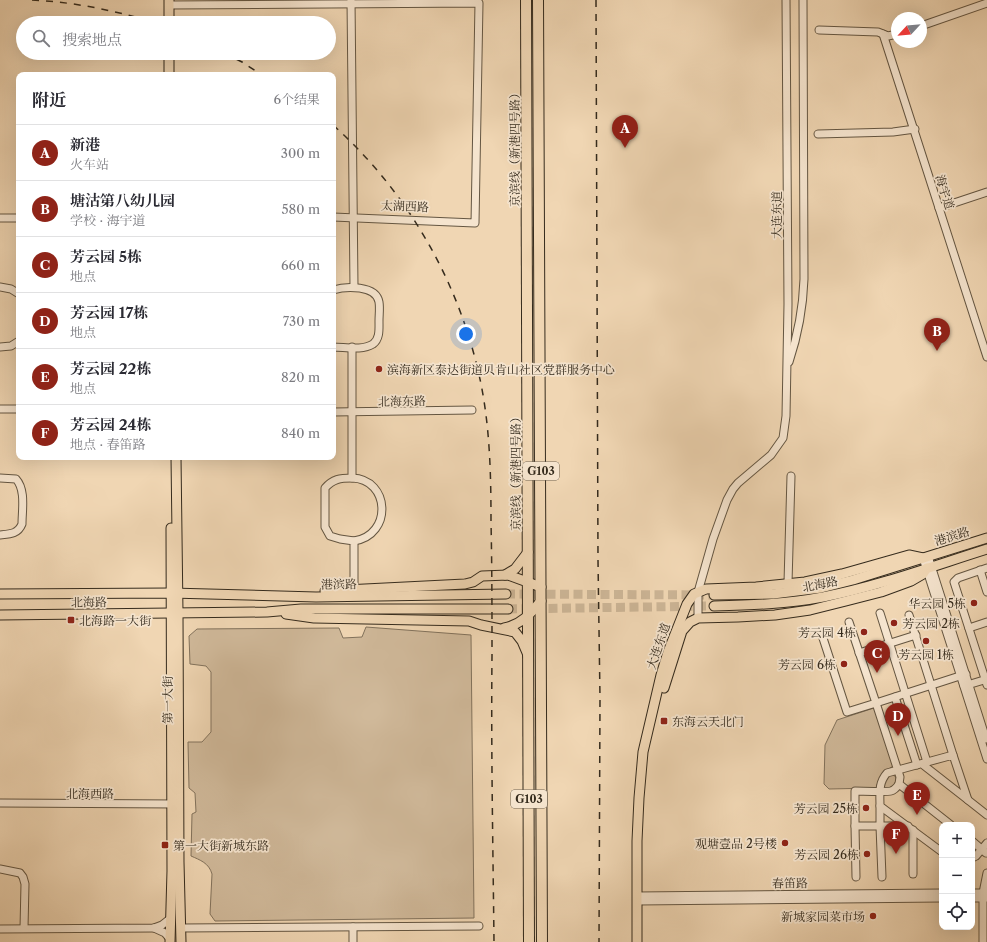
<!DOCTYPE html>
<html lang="zh">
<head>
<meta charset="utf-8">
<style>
  :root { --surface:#fff; --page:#f2f2f3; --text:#2b2b33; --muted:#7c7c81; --line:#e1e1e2; --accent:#8f2418 }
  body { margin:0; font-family:"Libre Caslon Text","Noto Serif SC",serif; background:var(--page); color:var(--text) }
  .controls { position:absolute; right:12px; bottom:12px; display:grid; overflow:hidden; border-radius:8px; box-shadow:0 4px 16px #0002 }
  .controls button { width:36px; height:36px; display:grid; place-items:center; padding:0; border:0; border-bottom:1px solid var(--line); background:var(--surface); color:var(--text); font:20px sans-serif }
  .compass { position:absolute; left:891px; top:12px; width:36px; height:36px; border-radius:50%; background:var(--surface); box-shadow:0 4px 16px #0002; rotate:244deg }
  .you { position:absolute; left:466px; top:334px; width:14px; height:14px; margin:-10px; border:3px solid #fff; border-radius:50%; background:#1a73e8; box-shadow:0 0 0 6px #1a73e833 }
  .badge { display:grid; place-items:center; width:26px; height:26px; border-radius:50%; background:var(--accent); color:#fff; font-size:13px; font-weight:700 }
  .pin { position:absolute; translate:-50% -33px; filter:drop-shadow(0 1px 2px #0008) }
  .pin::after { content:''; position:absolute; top:21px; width:14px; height:12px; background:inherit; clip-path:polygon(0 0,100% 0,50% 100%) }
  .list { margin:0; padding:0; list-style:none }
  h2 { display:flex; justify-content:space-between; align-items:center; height:52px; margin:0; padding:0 16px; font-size:17px }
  h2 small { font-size:13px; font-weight:400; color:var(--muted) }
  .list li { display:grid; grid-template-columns:26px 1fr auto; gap:12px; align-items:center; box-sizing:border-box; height:56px; padding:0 16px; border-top:1px solid var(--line) }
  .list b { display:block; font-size:15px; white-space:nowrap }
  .list p { margin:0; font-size:13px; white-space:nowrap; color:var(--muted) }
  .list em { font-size:13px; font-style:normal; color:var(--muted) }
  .icon { flex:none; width:22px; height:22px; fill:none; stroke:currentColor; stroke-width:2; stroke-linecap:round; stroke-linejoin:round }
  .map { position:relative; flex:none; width:987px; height:942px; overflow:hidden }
  .search { position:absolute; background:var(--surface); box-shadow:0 4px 16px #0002; left:16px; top:16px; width:320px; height:44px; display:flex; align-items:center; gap:10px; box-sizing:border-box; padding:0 14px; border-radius:22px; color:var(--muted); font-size:15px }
  .panel { position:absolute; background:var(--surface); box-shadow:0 4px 16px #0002; left:16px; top:72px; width:320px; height:388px; border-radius:8px }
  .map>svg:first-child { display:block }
  .green { fill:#d0b99a; stroke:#82725c }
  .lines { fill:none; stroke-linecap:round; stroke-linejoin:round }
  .major-tunnel { stroke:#cbb495; stroke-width:9; stroke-dasharray:9 4.5; stroke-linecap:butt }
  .minor-casing { stroke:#645642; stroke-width:9 }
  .major-casing { stroke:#352b1d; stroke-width:11 }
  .highway-casing { stroke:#352b1d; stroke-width:12 }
  .minor { stroke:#f5e4ce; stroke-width:7 }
  .major { stroke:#f0d6b3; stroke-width:9 }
  .highway { stroke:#f0d6b3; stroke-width:10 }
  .rail { stroke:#352b1d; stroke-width:1.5; stroke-dasharray:7 7; stroke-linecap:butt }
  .poi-dot { fill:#8f2418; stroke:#f5e4ce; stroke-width:1.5 }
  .labels { text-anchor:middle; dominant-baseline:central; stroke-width:3.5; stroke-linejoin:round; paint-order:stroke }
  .shield { fill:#f5e4ce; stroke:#6f6252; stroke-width:1 }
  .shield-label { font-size:11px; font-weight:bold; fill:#352b1d }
  .street-label { font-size:12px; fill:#352b1d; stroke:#f5e4ce }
  .poi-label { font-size:12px; fill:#352b1d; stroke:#f5e4ce; text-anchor:end }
</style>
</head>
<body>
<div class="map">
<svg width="987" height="942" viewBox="0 0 987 942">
  <rect width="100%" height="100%" fill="#f0d6b3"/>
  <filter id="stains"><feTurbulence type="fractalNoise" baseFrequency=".005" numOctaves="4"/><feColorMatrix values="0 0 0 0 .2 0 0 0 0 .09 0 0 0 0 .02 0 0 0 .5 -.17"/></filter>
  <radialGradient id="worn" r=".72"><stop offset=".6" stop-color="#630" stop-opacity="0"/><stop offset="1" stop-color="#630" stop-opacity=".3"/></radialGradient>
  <g class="green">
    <path d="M366 627 471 635 474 918 215 921 210 914 212 874C209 863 200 860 191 856L192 814 196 812 195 793 189 788 188 742H202L211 732V672L206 666 190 664 189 636 197 629 339 628 343 638 362 637Z"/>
    <path d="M874 708 893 766C884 772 879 777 876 788L829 789 824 784 825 745 837 720Z"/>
    <path d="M890 775H894L896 778C896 785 892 787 885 789L883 786V782Z"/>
  </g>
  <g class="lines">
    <g class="major-tunnel">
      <polyline points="506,594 714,595"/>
      <polyline points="508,609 714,606"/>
    </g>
    <g class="minor-casing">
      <g id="minor">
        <polyline points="351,0 354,287"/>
        <polyline points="169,5 479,3 475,223 333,217"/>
        <polyline points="921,26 987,3"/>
        <polyline points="819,30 878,32 888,36 897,34"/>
        <polyline points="883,34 987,357"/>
        <polyline points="818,134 893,132 915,129"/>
        <polyline points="939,208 987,192"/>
        <polyline points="0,218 19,218"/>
        <polyline points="0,287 11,289 19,294"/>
        <path d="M333 290C346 286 376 285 379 302 380 308 379 315 379 321 379 329 380 339 373 344 362 351 345 347 333 347"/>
        <polyline points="0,347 11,346 19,341"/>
        <path d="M352 347V478C340 478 333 479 325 488V527L330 536 340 539 354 541V589"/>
        <path d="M789 362C798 335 803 308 804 279L803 0"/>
        <polyline points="0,409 19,409"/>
        <polyline points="333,412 472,410"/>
        <path d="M0 478 16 479C26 490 22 510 22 524 18 534 10 534 0 535"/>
        <path d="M352 478C390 479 393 535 354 541"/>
        <polyline points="928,556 986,739"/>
        <polyline points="923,558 987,759"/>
        <polyline points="987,568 958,578 954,582 987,685"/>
        <polyline points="980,570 987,592"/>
        <polyline points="788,583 791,476"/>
        <polyline points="880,613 927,762"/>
        <polyline points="909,615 953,755"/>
        <polyline points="698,618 698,592 713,539 727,500 733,489 738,483 771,455 783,438 786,416 788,304 786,0"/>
        <polyline points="969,628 987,622"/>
        <polyline points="821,632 847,712 876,703 849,622"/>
        <polyline points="859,653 916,635"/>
        <polyline points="964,686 987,679"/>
        <polyline points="895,697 917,765"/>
        <path d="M922 764 968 800 953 755 887 773C878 783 880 794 880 806L942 852"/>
        <polyline points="968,800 987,815"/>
        <polyline points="0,803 177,804"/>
        <path d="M880 806V826H855V791C861 791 887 792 891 791 895 790 897 787 899 784"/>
        <polyline points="951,825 899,784 900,777 876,703 966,674"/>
        <polyline points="855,826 856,877"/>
        <polyline points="913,830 913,874"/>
        <polyline points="972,841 986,853"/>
        <polyline points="972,858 976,856 987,843"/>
        <polyline points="0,869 20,873 23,877 25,884 24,928"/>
        <polyline points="882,877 880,826 908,826"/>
        <polyline points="972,893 987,893"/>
        <polyline points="637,896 942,893"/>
        <polyline points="972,898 986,898"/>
        <polyline points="638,901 942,898"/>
        <polyline points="154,928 165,933 170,939"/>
        <polyline points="181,928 479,926"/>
        <polyline points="0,929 154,928 162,925 171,918"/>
        <polyline points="353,942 353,927"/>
        <polyline points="983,942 983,893 987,873"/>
      </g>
    </g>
    <g class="major-casing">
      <g id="major">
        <polyline points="169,0 169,23"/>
        <polyline points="169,53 169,75"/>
        <polyline points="176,457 178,613 179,862 181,942"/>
        <polyline points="505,575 515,569 528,552"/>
        <polyline points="325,591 465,584 473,582 482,576 508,575 541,587"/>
        <polyline points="0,594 171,593 316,597 506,594"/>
        <polyline points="714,595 773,594 821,588 853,580 987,538"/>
        <path d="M714 606C751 605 787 604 823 597 879 586 933 566 987 549"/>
        <polyline points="286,614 314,618 469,621 481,625 515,632 522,641 528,655"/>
        <polyline points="0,615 267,612 301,609 508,609"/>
        <path d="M504 628C521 625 531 613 541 601"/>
        <polyline points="664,688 682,631 690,622 698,618 738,617 775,615 810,610 846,601 881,592 911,581 923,574 927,568"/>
        <polyline points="170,942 172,871 171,528"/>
        <polyline points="637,942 637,841 639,798 643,752 661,675 668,652 687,604 694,594 706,589 756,587 805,582 842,574 909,555 923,558"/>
      </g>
    </g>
    <g class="highway-casing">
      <g id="highway">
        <polyline points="526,0 529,942"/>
        <polyline points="538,0 542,942"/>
      </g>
    </g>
    <use href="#minor" class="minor"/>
    <use href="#major" class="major"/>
    <use href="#highway" class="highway"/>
    <g class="rail">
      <path d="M32 0C75 2 116 11 157 23"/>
      <polyline points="596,0 598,560 600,698 599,942"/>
      <polyline points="224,53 242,62 262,75"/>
      <path d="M333 125C409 193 461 285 481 384 490 429 491 476 491 522 492 567 492 611 492 656 491 751 493 847 494 942"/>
    </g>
  </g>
  <g class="poi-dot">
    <circle cx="379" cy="369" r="4"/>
    <circle cx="974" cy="603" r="4"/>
    <rect x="67" y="616" width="8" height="8" rx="2"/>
    <circle cx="894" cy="623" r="4"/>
    <circle cx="864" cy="632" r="4"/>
    <circle cx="926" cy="641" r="4"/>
    <circle cx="844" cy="664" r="4"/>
    <rect x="660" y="717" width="8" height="8" rx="2"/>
    <circle cx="866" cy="808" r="4"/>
    <circle cx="785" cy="843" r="4"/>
    <rect x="161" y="841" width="8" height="8" rx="2"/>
    <circle cx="867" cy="854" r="4"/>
    <circle cx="873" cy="916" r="4"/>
  </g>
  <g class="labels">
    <g class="shield">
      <rect x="523" y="462" width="36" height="18" rx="3"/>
      <rect x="511" y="790" width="36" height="18" rx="3"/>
    </g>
    <g class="shield-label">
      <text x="541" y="471">G103</text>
      <text x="529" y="799">G103</text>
    </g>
    <g class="street-label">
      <text transform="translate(514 147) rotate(-90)">京滨线（新港四号路）</text>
      <text transform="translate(945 192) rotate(72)">海宇道</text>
      <text transform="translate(405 206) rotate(2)">太湖西路</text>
      <text transform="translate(776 215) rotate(-90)">大连东道</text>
      <text transform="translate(402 401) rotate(-1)">北海东路</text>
      <text transform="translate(515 471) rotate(-90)">京滨线（新港四号路）</text>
      <text transform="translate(952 536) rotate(-17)">港滨路</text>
      <text transform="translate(339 584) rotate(-1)">港滨路</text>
      <text transform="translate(820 584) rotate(-11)">北海路</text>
      <text transform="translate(89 602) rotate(-1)">北海路</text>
      <text transform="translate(658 646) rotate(-71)">大连东道</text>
      <text transform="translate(167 700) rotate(-90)">第一大街</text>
      <text x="90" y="793">北海西路</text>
      <text transform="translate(790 883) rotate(-1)">春笛路</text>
    </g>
    <g class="poi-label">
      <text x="387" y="369" text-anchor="start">滨海新区泰达街道贝肯山社区党群服务中心</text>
      <text x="966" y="603">华云园 5栋</text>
      <text x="79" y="620" text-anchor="start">北海路一大街</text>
      <text x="902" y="623" text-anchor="start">芳云园 2栋</text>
      <text x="856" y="632">芳云园 4栋</text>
      <text x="926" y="654" text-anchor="middle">芳云园 1栋</text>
      <text x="836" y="664">芳云园 6栋</text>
      <text x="672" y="721" text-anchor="start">东海云天北门</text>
      <text x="858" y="808">芳云园 25栋</text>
      <text x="777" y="843">观塘壹品 2号楼</text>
      <text x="173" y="845" text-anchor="start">第一大街新城东路</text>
      <text x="859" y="854">芳云园 26栋</text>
      <text x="865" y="916">新城家园菜市场</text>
    </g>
  </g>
  <rect width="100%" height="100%" filter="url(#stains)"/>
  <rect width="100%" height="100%" fill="url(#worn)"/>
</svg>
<div class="controls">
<button>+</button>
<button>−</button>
<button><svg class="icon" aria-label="locate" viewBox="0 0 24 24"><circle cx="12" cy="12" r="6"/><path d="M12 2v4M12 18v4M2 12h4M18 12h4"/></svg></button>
</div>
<svg class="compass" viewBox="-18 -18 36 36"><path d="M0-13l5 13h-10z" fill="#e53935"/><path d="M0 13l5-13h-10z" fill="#7c7c81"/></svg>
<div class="you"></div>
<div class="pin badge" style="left:625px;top:148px">A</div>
<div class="pin badge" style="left:937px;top:351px">B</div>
<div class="pin badge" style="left:877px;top:673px">C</div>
<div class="pin badge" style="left:898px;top:736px">D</div>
<div class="pin badge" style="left:917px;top:815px">E</div>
<div class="pin badge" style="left:896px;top:854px">F</div>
<div class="search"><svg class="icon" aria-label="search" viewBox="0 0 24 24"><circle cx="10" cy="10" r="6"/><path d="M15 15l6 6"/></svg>搜索地点</div>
<section class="panel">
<h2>附近<small>6个结果</small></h2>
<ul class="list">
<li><span class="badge">A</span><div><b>新港</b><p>火车站</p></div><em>300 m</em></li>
<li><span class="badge">B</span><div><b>塘沽第八幼儿园</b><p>学校 · 海宇道</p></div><em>580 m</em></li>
<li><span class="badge">C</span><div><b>芳云园 5栋</b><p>地点</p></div><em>660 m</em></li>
<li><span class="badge">D</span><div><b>芳云园 17栋</b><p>地点</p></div><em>730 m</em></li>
<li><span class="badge">E</span><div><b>芳云园 22栋</b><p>地点</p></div><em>820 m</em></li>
<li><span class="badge">F</span><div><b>芳云园 24栋</b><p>地点 · 春笛路</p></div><em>840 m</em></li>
</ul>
</section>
</div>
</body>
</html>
